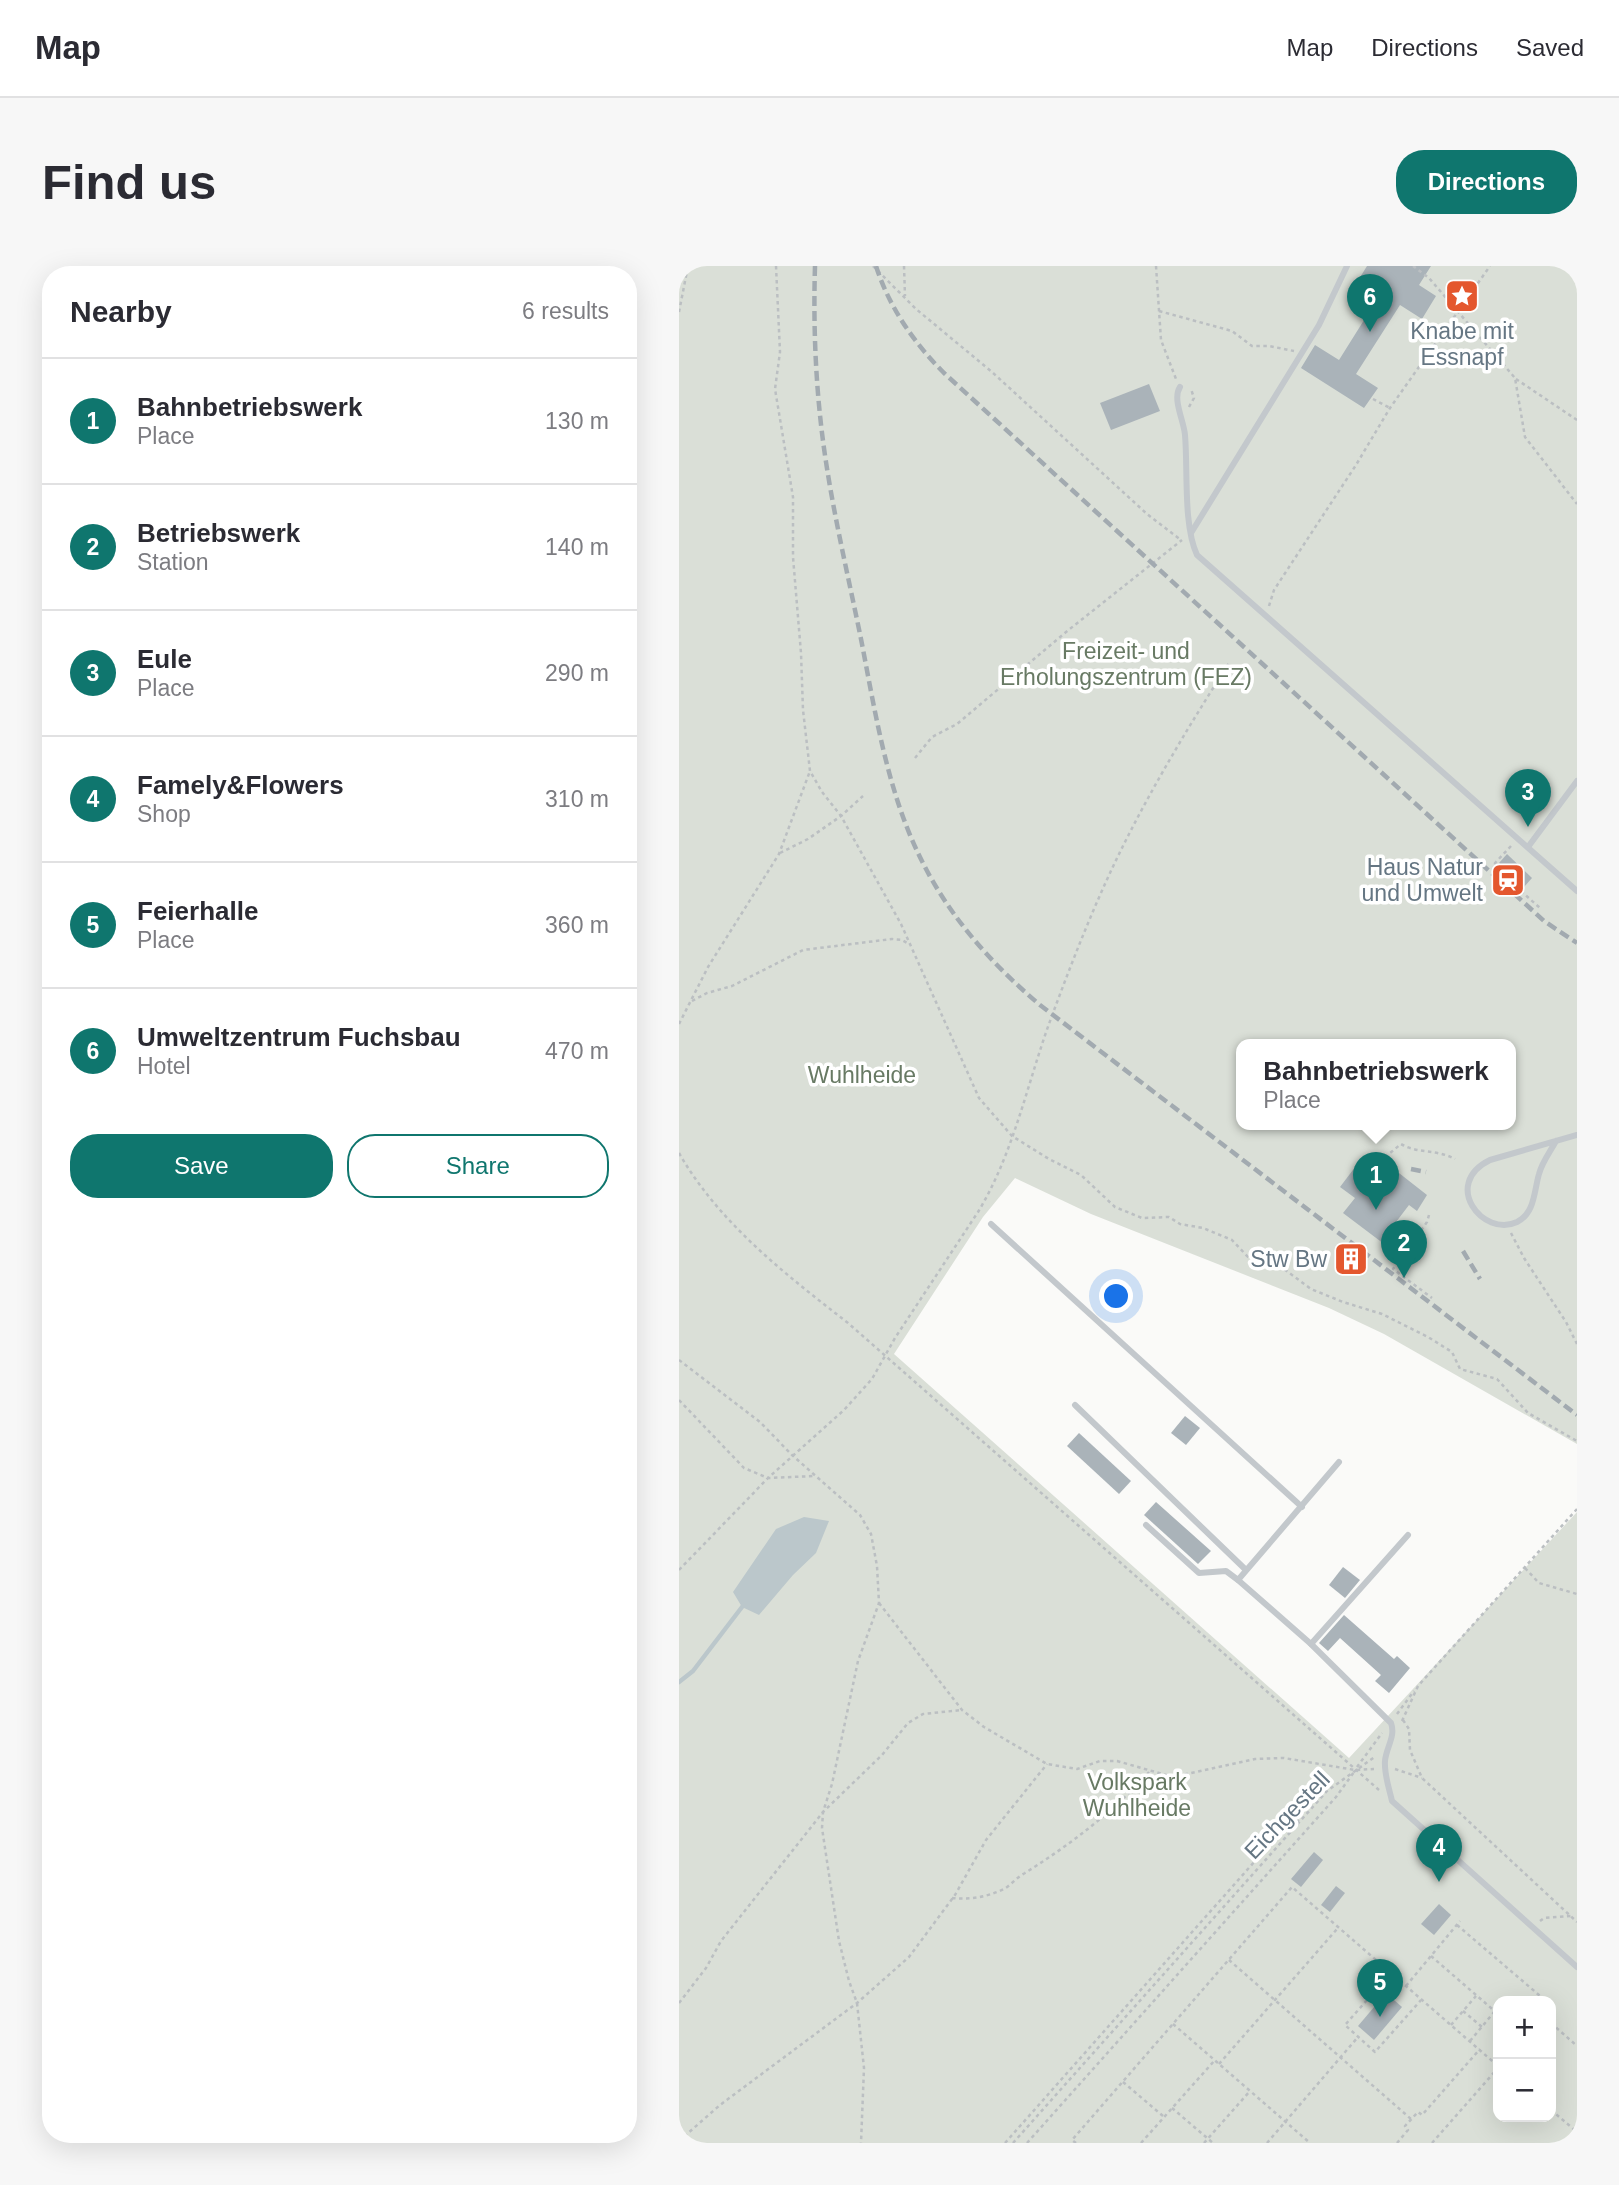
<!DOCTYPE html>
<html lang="en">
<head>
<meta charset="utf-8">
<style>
  :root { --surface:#fff; --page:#f7f7f7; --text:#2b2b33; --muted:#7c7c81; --line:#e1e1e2; --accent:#0f766e }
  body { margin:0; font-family:Arial,sans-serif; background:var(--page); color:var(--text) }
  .controls { position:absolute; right:21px; bottom:21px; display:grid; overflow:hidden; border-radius:14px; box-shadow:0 7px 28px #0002 }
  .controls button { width:63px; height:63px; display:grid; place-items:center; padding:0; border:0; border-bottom:2px solid var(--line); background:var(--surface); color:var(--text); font:35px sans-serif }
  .you { position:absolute; left:438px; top:1031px; width:24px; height:24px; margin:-18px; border:5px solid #fff; border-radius:50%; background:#1a73e8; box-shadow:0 0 0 10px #1a73e833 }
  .badge { display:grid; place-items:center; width:46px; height:46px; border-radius:50%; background:var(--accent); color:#fff; font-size:23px; font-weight:700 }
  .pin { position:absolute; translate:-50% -58px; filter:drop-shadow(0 2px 4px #0008) }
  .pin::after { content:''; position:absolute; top:37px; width:24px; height:21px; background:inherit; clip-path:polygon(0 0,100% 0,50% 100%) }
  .popup { position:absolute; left:557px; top:773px; width:280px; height:91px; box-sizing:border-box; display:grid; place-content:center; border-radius:14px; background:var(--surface); filter:drop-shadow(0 2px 5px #0005); font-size:23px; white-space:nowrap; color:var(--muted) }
  .popup b { font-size:26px; color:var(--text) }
  .popup::after { content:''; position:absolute; left:50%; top:100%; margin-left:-14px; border:14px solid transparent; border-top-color:var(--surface) }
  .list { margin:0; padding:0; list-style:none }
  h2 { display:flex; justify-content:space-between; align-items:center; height:91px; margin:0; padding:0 28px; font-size:30px }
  h2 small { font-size:23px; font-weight:400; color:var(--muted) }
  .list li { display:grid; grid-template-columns:46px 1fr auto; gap:21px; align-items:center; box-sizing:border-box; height:126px; padding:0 28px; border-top:2px solid var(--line) }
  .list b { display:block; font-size:26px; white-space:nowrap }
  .list p { margin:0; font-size:23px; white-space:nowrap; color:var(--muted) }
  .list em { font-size:23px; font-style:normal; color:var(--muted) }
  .actions { display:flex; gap:14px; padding:21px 28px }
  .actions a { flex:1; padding:16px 0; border:2px solid var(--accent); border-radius:28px; text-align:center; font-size:24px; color:var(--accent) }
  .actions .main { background:var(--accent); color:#fff }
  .map { position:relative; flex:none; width:898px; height:1877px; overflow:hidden; border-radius:28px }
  header { display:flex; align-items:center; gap:42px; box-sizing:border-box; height:98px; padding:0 35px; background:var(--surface); border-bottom:2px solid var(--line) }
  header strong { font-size:33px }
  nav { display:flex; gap:38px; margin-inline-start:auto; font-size:24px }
  .intro { display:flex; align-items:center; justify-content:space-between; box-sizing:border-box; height:168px; padding:0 42px }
  h1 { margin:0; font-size:49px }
  .button { padding:18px 32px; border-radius:28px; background:var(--accent); color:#fff; font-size:24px; font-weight:700 }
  main { display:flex; gap:42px; padding:0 42px }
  aside { flex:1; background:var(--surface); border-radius:28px; box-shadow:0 7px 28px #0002 }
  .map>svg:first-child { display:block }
  .green { fill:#dadfd7; fill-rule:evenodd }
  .water { fill:#bbc7cb }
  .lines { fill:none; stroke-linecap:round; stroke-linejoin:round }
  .stream { stroke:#bbc7cb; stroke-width:4.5 }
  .building { fill:#aab3b9 }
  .path { stroke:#bbbfc2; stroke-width:2.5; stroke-dasharray:3.5 3.5; stroke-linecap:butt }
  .service { stroke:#c3c8cc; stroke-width:6 }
  .rail { stroke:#a2aab0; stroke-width:4.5; stroke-dasharray:10 5; stroke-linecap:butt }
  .labels { text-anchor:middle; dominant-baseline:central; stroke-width:7; stroke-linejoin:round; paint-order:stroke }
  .poi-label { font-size:23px; fill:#657683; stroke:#fff; text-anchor:end }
  .park-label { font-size:23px; fill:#687a64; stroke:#fff }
  .street-label { font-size:23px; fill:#657683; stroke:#fff }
</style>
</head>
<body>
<header>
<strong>Map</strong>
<nav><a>Map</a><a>Directions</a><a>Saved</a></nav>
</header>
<div class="intro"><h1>Find us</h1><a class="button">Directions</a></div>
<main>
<aside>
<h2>Nearby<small>6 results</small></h2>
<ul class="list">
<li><span class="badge">1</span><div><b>Bahnbetriebswerk</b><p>Place</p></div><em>130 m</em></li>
<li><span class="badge">2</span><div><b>Betriebswerk</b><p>Station</p></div><em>140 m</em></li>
<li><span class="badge">3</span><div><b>Eule</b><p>Place</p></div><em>290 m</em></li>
<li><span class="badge">4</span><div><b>Famely&amp;Flowers</b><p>Shop</p></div><em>310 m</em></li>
<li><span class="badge">5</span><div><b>Feierhalle</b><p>Place</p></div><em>360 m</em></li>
<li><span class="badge">6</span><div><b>Umweltzentrum Fuchsbau</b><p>Hotel</p></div><em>470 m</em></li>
</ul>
<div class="actions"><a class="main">Save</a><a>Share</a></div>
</aside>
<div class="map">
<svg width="898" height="1877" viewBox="0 0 898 1877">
  <rect width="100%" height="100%" fill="#fafaf8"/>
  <path class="green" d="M0 0H898V1178L705 1068 650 1042 412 948 336 912 304 951 215 1088 670 1492 898 1246V1877H0ZM562 778H832V858H562ZM819 1735H872V1851H819Z"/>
  <polygon class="water" points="125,1251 150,1255 137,1287 114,1309 80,1349 63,1341 54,1326 97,1263"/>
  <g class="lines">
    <polyline class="stream" points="0,1416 14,1405 63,1341"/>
  </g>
  <g class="building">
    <polygon points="688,0 752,0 740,19 757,30 743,53 721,39 677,108 699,122 685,142 622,102 636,79 660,94 702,27 680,13"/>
    <polygon points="470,118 481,145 432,164 421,137"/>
    <polygon points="828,588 853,612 845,621 820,597"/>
    <polygon points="683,892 698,903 702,899 708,904 711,900 748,929 738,945 730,939 714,960 729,972 717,987 664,947 676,932 661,921"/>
    <polygon points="671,981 684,990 673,1004 661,995"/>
    <polygon points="506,1150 521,1162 507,1179 492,1167"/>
    <polygon points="400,1167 452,1215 440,1228 388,1180"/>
    <polygon points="477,1236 532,1285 519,1298 465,1249"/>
    <polygon points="664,1301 681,1314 666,1332 650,1319"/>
    <polygon points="665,1349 715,1393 718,1390 731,1402 710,1427 696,1415 702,1409 661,1372 649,1385 640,1377"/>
    <polygon points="635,1586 644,1594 622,1621 612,1613"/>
    <polygon points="657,1620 666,1627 651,1646 642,1639"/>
    <polygon points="760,1638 772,1649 755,1669 742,1658"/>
    <polygon points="707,1727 723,1741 695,1774 679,1760"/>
  </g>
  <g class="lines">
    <g class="path">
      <polyline points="97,0 101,86 96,123 114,231 114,291 122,387 124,444 131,505 143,526 162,550 222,658 300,832 333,870 370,893 402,909 436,941 463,952 490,951 501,958 524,962 553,974 569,991 605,1003 632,1023 664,1036 703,1048 749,1071 773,1086 781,1103 818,1113 849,1147 898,1175"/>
      <polyline points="194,0 237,43 313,106 468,248 502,274"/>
      <polyline points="225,0 226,30"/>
      <polyline points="477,0 482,74 497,113"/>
      <polyline points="734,0 750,12 836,112 846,171 898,238"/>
      <polyline points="480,45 553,65 573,80 590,80 615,85"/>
      <polyline points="0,46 9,0"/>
      <polyline points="837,113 898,154"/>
      <polyline points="694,133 711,142"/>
      <polyline points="510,141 515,132 512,123"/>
      <polyline points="590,340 595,324 677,199 711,142 811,0"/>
      <polyline points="236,492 253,471 278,458 387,366 503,274"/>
      <polyline points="832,580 816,597 816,602 861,642"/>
      <polyline points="101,587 129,573 162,550 184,530"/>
      <polyline points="13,735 28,727 53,720 124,684 213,673 223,674 230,678"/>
      <polyline points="0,758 29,701 100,588 131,505"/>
      <path d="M0 887C40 957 106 1008 169 1057L700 1524"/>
      <path d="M692 907 705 892 722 878C739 888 758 883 776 893"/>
      <polyline points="750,949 748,956 714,1003 753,1032"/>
      <polyline points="832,967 845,992 887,1056 898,1078"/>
      <polyline points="0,1094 81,1156 113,1189 181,1249 192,1268 198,1300 200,1337 179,1395 153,1518 144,1546 143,1562 160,1675 170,1715 178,1737 185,1802 182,1877"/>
      <polyline points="0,1134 65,1202 89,1212 136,1210"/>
      <polyline points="846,1302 860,1317 898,1328"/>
      <path d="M0 1304 89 1212 165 1144 193 1113 216 1072 299 946C336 885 349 813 374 747 394 693 416 637 441 586 473 521 511 458 550 397"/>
      <polyline points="200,1337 283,1444 305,1461 368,1498 398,1503 421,1495 438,1495 494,1511 576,1493 605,1492 676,1504 695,1503"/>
      <polyline points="718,1448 735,1425"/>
      <polyline points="724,1454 730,1463 731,1484 743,1512 898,1656"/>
      <polyline points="723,1455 739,1420 898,1243"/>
      <polyline points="678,1501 703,1467"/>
      <polyline points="716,1503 743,1512"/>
      <path d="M273 1632C291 1634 308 1631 325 1623 332 1619 338 1611 346 1607 392 1578 434 1546 470 1506"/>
      <polyline points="861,1655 865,1652 892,1650"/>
      <polyline points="778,1659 867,1735"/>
      <polyline points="752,1690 819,1748"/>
      <polyline points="550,1694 732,1853"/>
      <polyline points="711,1708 666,1759 696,1786 742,1734"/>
      <polyline points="727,1720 781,1655"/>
      <polyline points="0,1737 27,1702 42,1675 144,1546 203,1489 229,1457 244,1448 283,1444"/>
      <polyline points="784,1745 803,1761"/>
      <polyline points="872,1757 898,1780"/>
      <polyline points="494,1758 631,1877"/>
      <polyline points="772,1759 797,1730"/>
      <polyline points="791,1775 816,1745"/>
      <polyline points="540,1798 658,1663"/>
      <polyline points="444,1816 484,1850"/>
      <polyline points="493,1842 534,1877"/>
      <polyline points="872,1844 898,1866"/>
      <polyline points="0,1875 41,1839 178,1737 230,1691 276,1629 307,1574 368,1498"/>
      <polyline points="326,1877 600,1568 620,1554"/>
      <polyline points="334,1877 648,1525 697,1490"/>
      <polyline points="348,1877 657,1531 675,1506"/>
      <polyline points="397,1877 393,1874 613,1621 819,1800"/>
      <polyline points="462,1877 536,1794"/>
      <polyline points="525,1877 571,1825"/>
      <polyline points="588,1877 679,1771"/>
      <polyline points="718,1877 729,1864 726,1860 739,1846 743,1849 801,1783"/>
      <polyline points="753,1877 819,1802"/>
    </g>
    <g class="service">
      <path d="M501 121C493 133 505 155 506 169 509 203 504 259 518 289L898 625"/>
      <polyline points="512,267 640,59 668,0"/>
      <polyline points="849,581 898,515"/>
      <path d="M877 875C871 886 863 896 860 908 855 925 856 947 838 956 804 972 762 918 811 894L898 869"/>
      <polyline points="312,958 623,1241"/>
      <polyline points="396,1139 567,1304"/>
      <path d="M467 1259 520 1307 547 1305 559 1314 632 1378 712 1457C717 1470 707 1482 706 1495 705 1508 710 1522 713 1535L898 1701"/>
      <polyline points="559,1314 660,1196"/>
      <polyline points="632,1378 729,1269"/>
    </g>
    <g class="rail">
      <path d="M136 0C134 65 137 131 147 196 156 255 170 314 182 373 197 450 209 531 246 601 274 655 315 700 361 739L898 1149"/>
      <path d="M197 0C210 41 235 77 265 107L865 655 898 677"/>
      <polyline points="732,903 747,906"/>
      <polyline points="784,985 801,1013"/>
    </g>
  </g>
  <defs>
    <g id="sight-square" transform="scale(1.75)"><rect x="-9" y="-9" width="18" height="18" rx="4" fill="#e4572e" stroke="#fff"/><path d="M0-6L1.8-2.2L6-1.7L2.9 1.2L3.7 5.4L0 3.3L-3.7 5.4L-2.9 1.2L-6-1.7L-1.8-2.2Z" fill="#fff"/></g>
    <g id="station-square" transform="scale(1.75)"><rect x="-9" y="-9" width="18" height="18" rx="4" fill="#e4572e" stroke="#fff"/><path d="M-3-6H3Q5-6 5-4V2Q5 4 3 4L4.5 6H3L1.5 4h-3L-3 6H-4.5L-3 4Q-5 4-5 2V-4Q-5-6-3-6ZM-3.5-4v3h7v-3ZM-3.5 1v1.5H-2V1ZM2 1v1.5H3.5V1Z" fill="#fff"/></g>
    <g id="building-square" transform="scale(1.75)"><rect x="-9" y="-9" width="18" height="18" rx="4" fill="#e4572e" stroke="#fff"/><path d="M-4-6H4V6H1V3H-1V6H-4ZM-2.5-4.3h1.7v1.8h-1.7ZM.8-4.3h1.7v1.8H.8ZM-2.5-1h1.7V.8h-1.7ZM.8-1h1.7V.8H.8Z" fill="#fff"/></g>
  </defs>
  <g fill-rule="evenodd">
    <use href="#sight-square" x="783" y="30"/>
    <use href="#station-square" x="829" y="614"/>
    <use href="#building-square" x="672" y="993"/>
  </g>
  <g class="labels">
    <g class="poi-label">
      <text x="783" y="65" text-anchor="middle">Knabe mit<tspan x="783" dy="26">Essnapf</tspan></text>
      <text x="804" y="601">Haus Natur<tspan x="804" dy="26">und Umwelt</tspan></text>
      <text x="648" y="993">Stw Bw</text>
    </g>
    <g class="park-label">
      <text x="447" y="385">Freizeit- und<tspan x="447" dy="26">Erholungszentrum (FEZ)</tspan></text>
      <text x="183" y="809">Wuhlheide</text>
      <text x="458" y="1516">Volkspark<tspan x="458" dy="26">Wuhlheide</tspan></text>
    </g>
    <g class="street-label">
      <text transform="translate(608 1549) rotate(-46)">Eichgestell</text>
    </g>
  </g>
</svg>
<div class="controls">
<button>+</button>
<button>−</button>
</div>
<div class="you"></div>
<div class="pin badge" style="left:697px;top:944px">1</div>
<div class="popup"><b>Bahnbetriebswerk</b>Place</div>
<div class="pin badge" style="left:725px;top:1012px">2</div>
<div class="pin badge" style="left:849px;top:561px">3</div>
<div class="pin badge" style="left:760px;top:1616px">4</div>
<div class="pin badge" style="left:701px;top:1751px">5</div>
<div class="pin badge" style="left:691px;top:66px">6</div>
</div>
</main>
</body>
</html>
